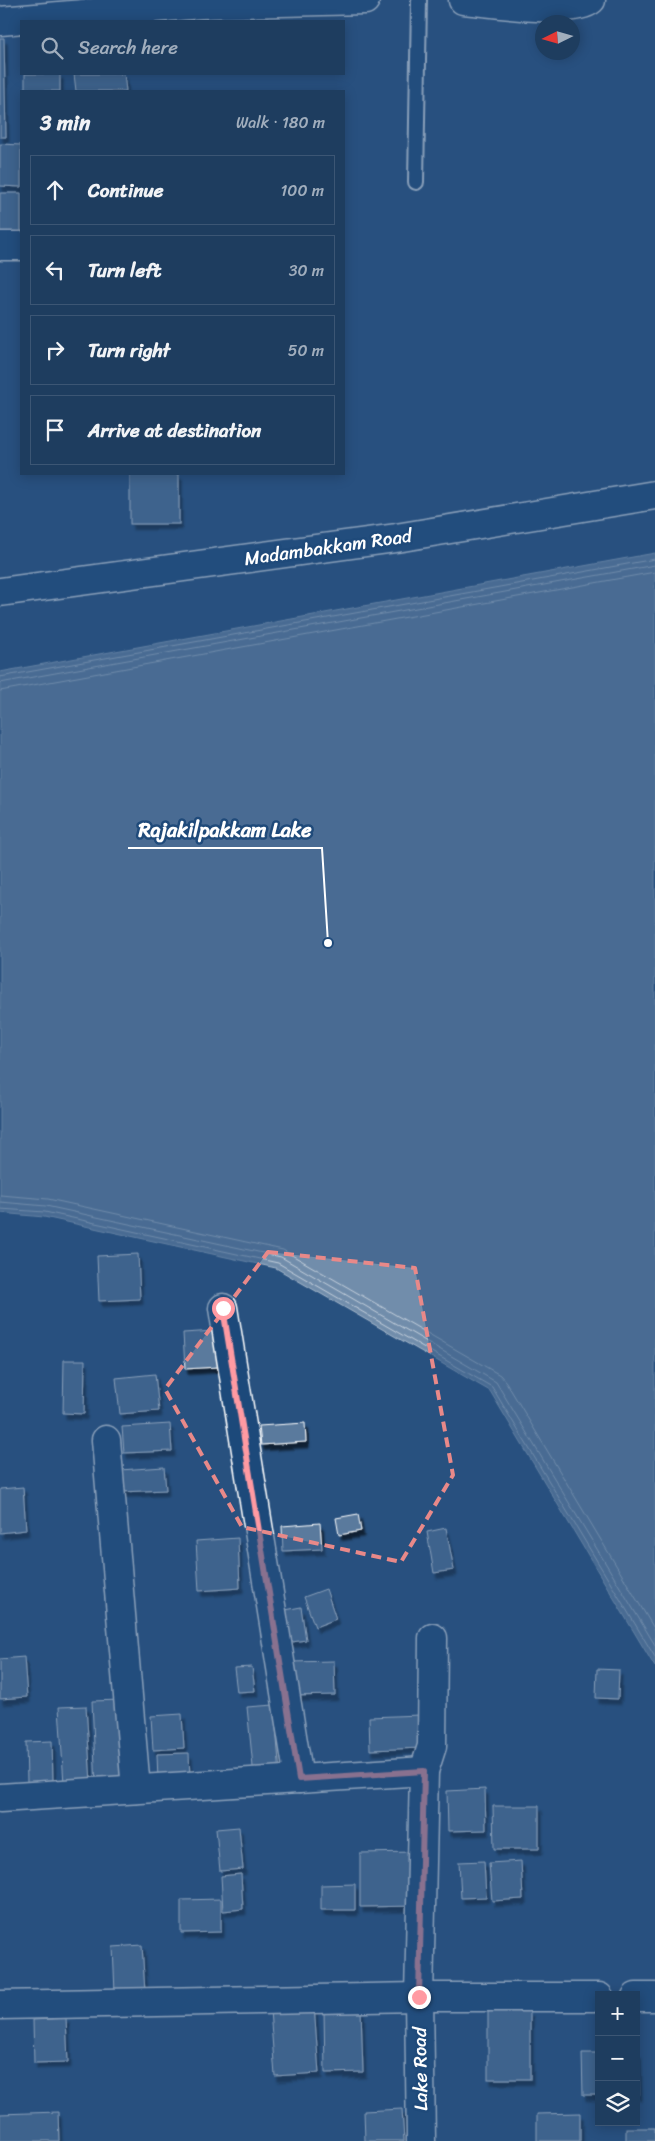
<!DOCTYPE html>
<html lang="en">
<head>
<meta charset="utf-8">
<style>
  :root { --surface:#1e3d5f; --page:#2b4868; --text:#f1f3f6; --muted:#a1aebd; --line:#3c5674 }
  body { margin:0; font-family:Sriracha,sans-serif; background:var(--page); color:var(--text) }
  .controls { position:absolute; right:15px; bottom:15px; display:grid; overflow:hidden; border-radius:0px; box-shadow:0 2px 12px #0003 }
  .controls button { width:45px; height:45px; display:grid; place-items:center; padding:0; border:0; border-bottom:1px solid var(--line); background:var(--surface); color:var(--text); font:25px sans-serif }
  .compass { position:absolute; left:535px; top:15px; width:45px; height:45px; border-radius:50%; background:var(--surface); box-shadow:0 2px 12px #0003; rotate:265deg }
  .stop { position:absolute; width:15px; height:15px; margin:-11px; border:4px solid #ff9aa2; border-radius:50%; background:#fff }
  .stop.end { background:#ff9aa2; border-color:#fff; box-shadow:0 1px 5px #0008 }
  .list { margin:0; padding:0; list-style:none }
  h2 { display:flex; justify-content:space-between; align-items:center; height:65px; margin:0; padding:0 20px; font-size:21px }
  h2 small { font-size:16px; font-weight:400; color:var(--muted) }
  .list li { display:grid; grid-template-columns:32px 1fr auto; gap:15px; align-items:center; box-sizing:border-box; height:70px; margin:0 10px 10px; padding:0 10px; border:1px solid var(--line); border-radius:0px }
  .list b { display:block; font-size:19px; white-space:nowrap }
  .list em { font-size:16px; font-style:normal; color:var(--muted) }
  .icon { flex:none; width:28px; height:28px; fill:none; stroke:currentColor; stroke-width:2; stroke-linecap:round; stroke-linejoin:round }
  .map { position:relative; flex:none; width:655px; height:2141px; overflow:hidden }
  .search { position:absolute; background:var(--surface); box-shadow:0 2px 12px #0003; left:20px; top:20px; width:325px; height:55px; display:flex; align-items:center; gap:12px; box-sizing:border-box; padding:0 18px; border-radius:0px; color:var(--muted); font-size:19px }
  .panel { position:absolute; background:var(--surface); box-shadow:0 2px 12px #0003; left:20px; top:90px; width:325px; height:385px; border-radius:0px }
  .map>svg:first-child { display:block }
  .water { fill:#718dab; stroke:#aabbcd }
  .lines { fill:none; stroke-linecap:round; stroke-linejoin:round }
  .shore { stroke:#c6d1dd; stroke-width:1 }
  .building { fill:#5a7a9d; stroke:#fff; filter:url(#shadow) }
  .service-casing { stroke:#fff; stroke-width:18 }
  .minor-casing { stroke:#fff; stroke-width:31 }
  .tertiary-casing { stroke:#fff; stroke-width:31 }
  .service { stroke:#1f4a7a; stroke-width:14 }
  .minor { stroke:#1f4a7a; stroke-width:28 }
  .tertiary { stroke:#1f4a7a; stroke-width:28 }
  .route { stroke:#ff9aa2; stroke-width:6 }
  .marked { fill:none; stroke:#e88989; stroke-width:4; stroke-dasharray:10 6; stroke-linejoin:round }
  .labels { text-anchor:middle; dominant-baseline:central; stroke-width:5; stroke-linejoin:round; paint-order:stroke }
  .street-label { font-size:19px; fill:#fff; stroke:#1f4a7a }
  .leader { fill:none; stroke:#fff; stroke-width:2 }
  .callout-dot { fill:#fff; stroke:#1f4a7a; stroke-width:2 }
  .callout-label { font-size:20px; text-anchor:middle; font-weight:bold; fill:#fff; stroke:#1f4a7a; stroke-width:5; stroke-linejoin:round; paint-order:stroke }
</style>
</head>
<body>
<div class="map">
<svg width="655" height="2141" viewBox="0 0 655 2141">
  <defs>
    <filter id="shadow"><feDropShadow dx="3" dy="5.5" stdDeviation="1" flood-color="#0009"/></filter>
  </defs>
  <rect width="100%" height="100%" fill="#28517f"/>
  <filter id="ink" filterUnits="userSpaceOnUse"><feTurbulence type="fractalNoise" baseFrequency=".02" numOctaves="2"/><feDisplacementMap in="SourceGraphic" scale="10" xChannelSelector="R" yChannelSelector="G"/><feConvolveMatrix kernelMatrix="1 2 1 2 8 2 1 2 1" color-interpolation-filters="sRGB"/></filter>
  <g filter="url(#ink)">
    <polygon class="water" points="655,553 655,1667 490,1391 276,1268 44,1217 0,1213 0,672"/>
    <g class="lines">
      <g class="shore">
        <polyline points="0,677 655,559"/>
        <polyline points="0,683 655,565"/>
        <polyline points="0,691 655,572"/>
        <polyline points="0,1195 48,1199 283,1250 500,1375 506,1382 655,1630"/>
        <polyline points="0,1202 46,1206 281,1257 496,1382 655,1645"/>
        <polyline points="0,1209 45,1212 278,1263 492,1387 655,1657"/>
      </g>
    </g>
    <g class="building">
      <polygon points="0,38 4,38 6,137 0,137"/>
      <rect x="25" y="74" width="35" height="17"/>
      <polygon points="74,74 124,74 126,91 76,91"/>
      <polygon points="0,144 21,145 21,187 0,186"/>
      <polygon points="0,193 21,193 21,240 0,239"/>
      <rect x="130" y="474" width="49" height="50"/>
      <polygon points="138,1254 140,1299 99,1301 97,1256"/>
      <polygon points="215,1331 218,1367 185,1369 183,1333"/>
      <polygon points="64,1360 85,1360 84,1414 63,1413"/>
      <polygon points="155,1374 159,1411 120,1414 116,1378"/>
      <polygon points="305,1423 306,1442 261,1445 259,1426"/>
      <polygon points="170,1424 172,1451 124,1453 122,1427"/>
      <polygon points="164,1467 166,1490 121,1492 120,1470"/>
      <polygon points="23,1487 26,1530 0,1533 0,1489"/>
      <polygon points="358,1514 361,1531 339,1535 336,1518"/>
      <polygon points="320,1523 322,1549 283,1551 282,1526"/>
      <polygon points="446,1528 454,1570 434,1573 427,1532"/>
      <polygon points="238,1538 240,1588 199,1591 196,1541"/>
      <polygon points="326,1589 336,1619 315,1627 304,1597"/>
      <polygon points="301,1607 306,1640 285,1643 280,1611"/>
      <polygon points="24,1657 27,1697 0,1699 0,1659"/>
      <polygon points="334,1661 335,1695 291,1696 291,1662"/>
      <polygon points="252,1667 255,1691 237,1692 234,1668"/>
      <polygon points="597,1669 619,1670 618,1699 596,1698"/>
      <polygon points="121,1700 125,1787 96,1788 92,1701"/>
      <polygon points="274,1705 280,1774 254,1777 247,1707"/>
      <polygon points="86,1706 91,1783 64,1784 59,1707"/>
      <polygon points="182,1714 184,1748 153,1750 151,1716"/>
      <polygon points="420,1715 422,1748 370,1750 369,1717"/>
      <polygon points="52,1741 53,1782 27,1782 26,1742"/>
      <polygon points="189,1753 190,1780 158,1781 157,1754"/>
      <polygon points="485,1789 486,1830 448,1831 447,1791"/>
      <polygon points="493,1806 539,1806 539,1849 494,1849"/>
      <polygon points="239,1827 243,1869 220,1871 216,1829"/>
      <polygon points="415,1852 416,1906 360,1907 360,1853"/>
      <polygon points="484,1861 486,1897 461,1898 459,1862"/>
      <polygon points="521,1861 523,1899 492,1901 489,1863"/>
      <polygon points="241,1874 243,1909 223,1911 221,1876"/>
      <polygon points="355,1884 355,1910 321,1910 321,1885"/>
      <polygon points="221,1899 221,1932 181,1933 181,1900"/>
      <polygon points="142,1945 145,1992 115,1993 113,1947"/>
      <polygon points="314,2006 319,2073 275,2076 270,2010"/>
      <polygon points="361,2009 363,2072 325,2073 324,2010"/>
      <rect x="488" y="2011" width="42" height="68"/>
      <polygon points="66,2018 68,2062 34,2063 33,2020"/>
      <polygon points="636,2052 638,2052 639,2095 636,2095"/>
      <polygon points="582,2053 599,2053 599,2095 583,2095"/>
      <polygon points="402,2109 404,2141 365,2141 364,2111"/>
      <polygon points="58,2112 59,2141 0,2141 0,2114"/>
      <polygon points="580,2113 580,2141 537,2141 537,2114"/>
      <rect x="626" y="2128" width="29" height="13"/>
    </g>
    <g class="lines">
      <g class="service-casing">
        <polyline id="service" points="416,182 419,0"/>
      </g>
      <g class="minor-casing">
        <g id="minor">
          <path d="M463 0C489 2 573 16 591 0"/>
          <polyline points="0,21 201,4 365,0"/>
          <polyline points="0,246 21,246"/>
          <polyline points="223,1308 299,1779"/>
          <polyline points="106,1440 136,1789"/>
          <polyline points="0,1798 424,1771"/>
          <polyline points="636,1997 655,1997"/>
          <polyline points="0,2005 419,1997 599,1997"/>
          <polyline points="421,2141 419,1997 424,1771 432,1746 433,1638"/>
        </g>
      </g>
      <g class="tertiary-casing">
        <polyline id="tertiary" points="0,592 396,538 655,495"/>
      </g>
      <use href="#service" class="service"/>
      <use href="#minor" class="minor"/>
      <use href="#tertiary" class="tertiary"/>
    </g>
  </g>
  <g class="lines" filter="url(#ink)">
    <polyline class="route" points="223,1308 299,1779 424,1771 419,1997"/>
  </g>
  <path d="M0 0H655V2141H0ZM268 1252 415 1268 453 1475 401 1562 242 1527 165 1389Z" fill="#28517f" fill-opacity=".55" fill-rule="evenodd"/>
  <path class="marked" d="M268 1252 415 1268 453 1475 401 1562 242 1527 165 1389Z"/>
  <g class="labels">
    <g class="street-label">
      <text transform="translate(328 547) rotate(-8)">Madambakkam Road</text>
      <text transform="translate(420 2069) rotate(-91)">Lake Road</text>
    </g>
  </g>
  <path class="leader" d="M328 943L322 848H128"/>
  <circle class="callout-dot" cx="328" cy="943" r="5"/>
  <g class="callout-label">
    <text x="225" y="837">Rajakilpakkam Lake</text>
  </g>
</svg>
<div class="controls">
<button>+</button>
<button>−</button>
<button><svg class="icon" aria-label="layers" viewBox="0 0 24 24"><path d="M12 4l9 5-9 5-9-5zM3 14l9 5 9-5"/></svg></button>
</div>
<svg class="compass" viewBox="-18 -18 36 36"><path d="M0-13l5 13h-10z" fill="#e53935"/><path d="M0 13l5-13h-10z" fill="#a1aebd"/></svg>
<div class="stop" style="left:223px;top:1308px"></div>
<div class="stop end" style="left:419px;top:1997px"></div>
<div class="search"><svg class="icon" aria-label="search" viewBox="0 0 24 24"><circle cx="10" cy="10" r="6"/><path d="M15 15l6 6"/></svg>Search here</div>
<section class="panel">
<h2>3 min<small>Walk · 180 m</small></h2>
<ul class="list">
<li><svg class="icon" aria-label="ahead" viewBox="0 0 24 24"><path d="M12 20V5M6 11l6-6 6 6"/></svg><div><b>Continue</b></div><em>100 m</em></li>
<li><svg class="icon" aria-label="left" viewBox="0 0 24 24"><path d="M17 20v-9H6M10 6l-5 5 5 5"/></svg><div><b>Turn left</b></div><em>30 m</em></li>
<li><svg class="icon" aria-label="right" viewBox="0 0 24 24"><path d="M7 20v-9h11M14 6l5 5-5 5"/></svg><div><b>Turn right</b></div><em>50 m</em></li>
<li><svg class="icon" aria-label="arrive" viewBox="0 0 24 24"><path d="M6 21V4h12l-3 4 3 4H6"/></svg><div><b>Arrive at destination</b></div></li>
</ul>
</section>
</div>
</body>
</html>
